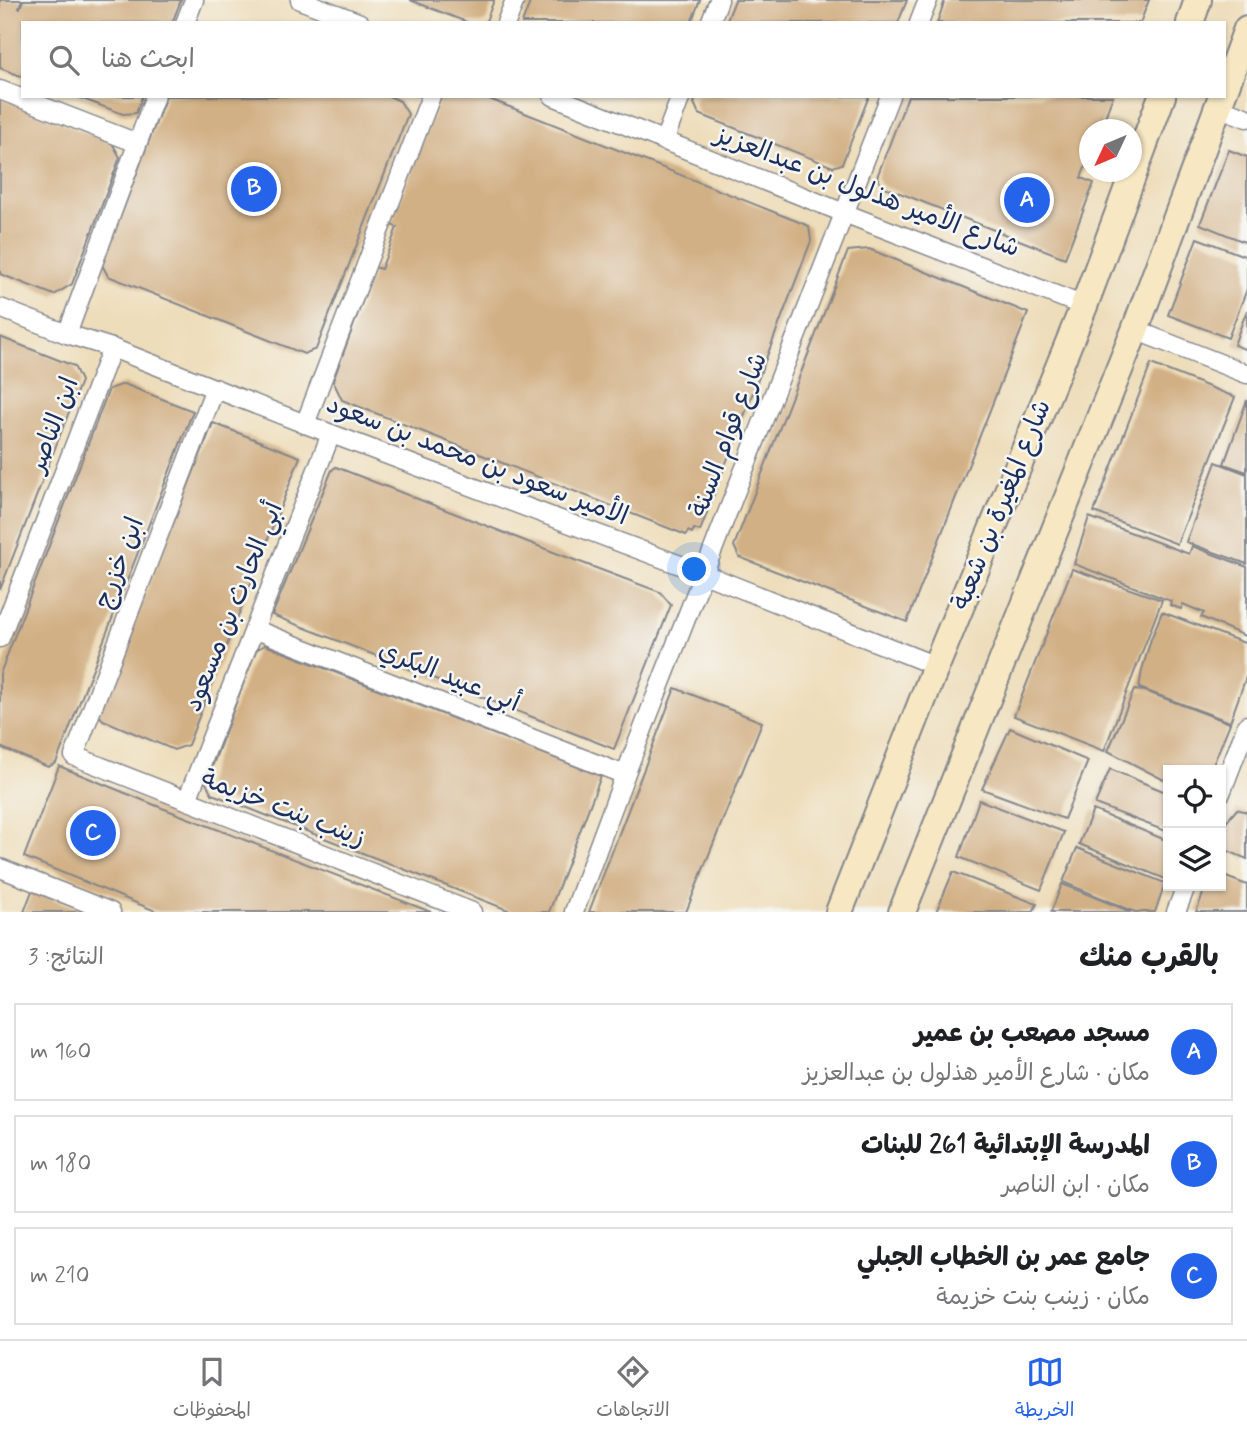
<!DOCTYPE html>
<html lang="ar">
<head>
<meta charset="utf-8">
<style>
  :root { --surface:#fff; --page:#f2f2f2; --text:#202124; --muted:#757577; --line:#e0e0e0; --accent:#2563eb }
  body { margin:0; font-family:Mynerve,"Playpen Sans Arabic",sans-serif; background:var(--page); color:var(--text); direction:rtl }
  .controls { position:absolute; right:21px; bottom:21px; display:grid; overflow:hidden; border-radius:0px; box-shadow:0 2px 5px #0004 }
  .controls button { width:63px; height:63px; display:grid; place-items:center; padding:0; border:0; border-bottom:2px solid var(--line); background:var(--surface); color:var(--text); font:35px sans-serif }
  .compass { position:absolute; left:1079px; top:119px; width:63px; height:63px; border-radius:50%; background:var(--surface); box-shadow:0 2px 5px #0004; rotate:226deg }
  .you { position:absolute; left:695px; top:570px; width:24px; height:24px; margin:-18px; border:5px solid #fff; border-radius:50%; background:#1a73e8; box-shadow:0 0 0 10px #1a73e833 }
  .badge { display:grid; place-items:center; width:46px; height:46px; border-radius:50%; background:var(--accent); color:#fff; font-size:23px; font-weight:700 }
  .pin { position:absolute; translate:-50% -50%; border:4px solid #fff; box-shadow:0 2px 7px #0006 }
  .list { margin:0; padding:0; list-style:none }
  h2 { display:flex; justify-content:space-between; align-items:center; height:91px; margin:0; padding:0 28px; font-size:30px }
  h2 small { font-size:23px; font-weight:400; color:var(--muted) }
  .list li { display:grid; grid-template-columns:46px 1fr auto; gap:21px; align-items:center; box-sizing:border-box; height:98px; margin:0 14px 14px; padding:0 14px; border:2px solid var(--line); border-radius:0px }
  .list b { display:block; font-size:26px; white-space:nowrap }
  .list p { margin:0; font-size:23px; white-space:nowrap; color:var(--muted) }
  .list em { font-size:23px; font-style:normal; color:var(--muted) }
  .icon { flex:none; width:38px; height:38px; fill:none; stroke:currentColor; stroke-width:2; stroke-linecap:round; stroke-linejoin:round }
  .map { position:relative; flex:none; width:1247px; height:912px; overflow:hidden; direction:ltr }
  .search { position:absolute; background:var(--surface); box-shadow:0 2px 5px #0004; left:21px; right:21px; top:21px; height:77px; display:flex; align-items:center; gap:18px; box-sizing:border-box; padding:0 24px; border-radius:0px; color:var(--muted); font-size:26px }
  .sheet { height:427px; background:var(--surface) }
  nav { display:flex; justify-content:space-around; align-items:center; box-sizing:border-box; height:98px; border-top:2px solid var(--line); background:var(--surface); font-size:19px; color:var(--muted) }
  nav a { display:grid; justify-items:center; gap:4px }
  nav .on { color:var(--accent) }
  .map>svg:first-child { display:block }
  .building { fill:#d2b085 }
  .lines { fill:none; stroke-linecap:round; stroke-linejoin:round }
  .street-casing { stroke:#84868c; stroke-width:21 }
  .secondary-casing { stroke:#84868c; stroke-width:30 }
  .street { stroke:#fff; stroke-width:18 }
  .secondary { stroke:#f7e8c3; stroke-width:26 }
  .labels { text-anchor:middle; dominant-baseline:central; stroke-width:5; stroke-linejoin:round; paint-order:stroke }
  .street-label { font-size:26px; fill:#1b2f5e; stroke:#f6f6f2 }
</style>
</head>
<body>
<div class="map">
<svg width="1247" height="912" viewBox="0 0 1247 912">
  <rect width="100%" height="100%" fill="#f6f6f2"/>
  <filter id="ink" filterUnits="userSpaceOnUse"><feTurbulence type="fractalNoise" baseFrequency=".0143" numOctaves="2"/><feDisplacementMap in="SourceGraphic" scale="14" xChannelSelector="R" yChannelSelector="G"/><feConvolveMatrix kernelMatrix="1 2 1 2 8 2 1 2 1" color-interpolation-filters="sRGB"/></filter>
  <filter id="wash" filterUnits="userSpaceOnUse"><feTurbulence type="fractalNoise" baseFrequency=".00686" numOctaves="4" result="noise"/><feDisplacementMap in="SourceGraphic" scale="28" xChannelSelector="R" yChannelSelector="G"/><feGaussianBlur stdDeviation="1.57" result="paint"/><feColorMatrix in="noise" values="0 0 0 0 0 0 0 0 0 0 0 0 0 0 0 0 0 1.4 0 .05"/><feComposite in="paint" operator="in"/></filter>
  <g filter="url(#wash)">
    <rect width="100%" height="100%" fill="#eeddba"/>
    <g id="blocks">
      <g class="building">
        <polygon points="0,0 22,0 19,8 20,8 23,0 181,0 172,23 23,23 23,77 0,68"/>
        <polygon points="410,0 494,0 486,21 481,23 469,23"/>
        <polygon points="531,0 700,0 691,23 522,23"/>
        <polygon points="735,0 907,0 898,23 726,23"/>
        <polygon points="945,0 1149,0 1140,23 937,23"/>
        <polygon points="75,96 142,96 136,113 123,114"/>
        <polygon points="166,96 389,96 400,101 408,114 316,349 304,354 108,276 102,265"/>
        <polygon points="440,96 482,96 809,226 811,241 700,531 694,529 692,533 688,531 686,535 342,400 333,381 375,267 381,269 389,249 397,227 391,225"/>
        <polygon points="697,96 869,96 842,164 833,167 699,114 694,103"/>
        <polygon points="908,96 1113,96 1100,130 1089,130 1089,157 1081,178 1094,183 1065,258 882,186 877,177"/>
        <polygon points="0,98 112,143 120,157 72,284 54,295 0,274"/>
        <polygon points="1229,150 1247,157 1247,243 1200,224"/>
        <polygon points="1197,238 1247,257 1247,289 1228,338 1168,315"/>
        <polygon points="869,249 1028,313 907,622 739,557 734,546 848,251"/>
        <polygon points="1247,310 1247,350 1234,345"/>
        <polygon points="0,337 74,366 81,381 0,590"/>
        <polygon points="1151,364 1235,397 1177,544 1094,512"/>
        <polygon points="124,384 193,411 56,763 48,767 0,747 0,674 109,389"/>
        <polygon points="1247,400 1247,472 1224,464"/>
        <polygon points="213,423 300,457 188,745 174,750 103,720 99,715 100,708"/>
        <polygon points="1216,462 1247,474 1247,564 1186,542"/>
        <polygon points="336,467 556,553 660,592 671,605 614,749 272,615 332,470"/>
        <polygon points="1089,517 1189,554 1192,546 1247,567 1247,637 1201,617 1204,613 1183,604 1181,609 1170,605 1171,601 1074,564"/>
        <polygon points="1072,569 1162,600 1104,751 1014,716"/>
        <polygon points="1162,612 1247,644 1247,674 1230,722 1139,688 1142,670 1151,639"/>
        <polygon points="265,645 601,776 549,912 513,912 212,794 206,783 256,650"/>
        <polygon points="675,688 762,722 686,912 589,912"/>
        <polygon points="1134,690 1145,691 1230,723 1211,770 1168,770 1168,782 1108,751"/>
        <polygon points="1010,728 1088,761 1064,819 982,789"/>
        <polygon points="59,766 162,808 431,912 158,912 24,857"/>
        <polygon points="1110,769 1168,793 1168,832 1095,804"/>
        <polygon points="979,800 1064,832 1041,890 959,857"/>
        <polygon points="1237,809 1247,812 1247,859 1221,848 1224,825"/>
        <polygon points="1093,810 1168,841 1168,880 1079,844"/>
        <polygon points="1077,848 1165,883 1155,912 1135,912 1063,882"/>
        <polygon points="953,872 1037,904 1033,912 936,912"/>
        <polygon points="1221,875 1247,885 1247,912 1196,912 1206,886 1221,886"/>
        <polygon points="1062,884 1131,912 1051,912"/>
        <polygon points="32,891 87,912 24,912"/>
      </g>
    </g>
  </g>
  <g filter="url(#ink)">
    <use href="#blocks" fill-opacity="0" stroke="#84868c" stroke-width="2"/>
    <g class="lines">
      <g class="street-casing">
        <g id="street">
          <polyline points="300,0 360,23"/>
          <polyline points="185,23 194,0"/>
          <polyline points="506,23 515,0"/>
          <polyline points="710,23 719,0"/>
          <polyline points="919,23 928,0"/>
          <polyline points="0,90 137,143"/>
          <polyline points="553,96 844,213 1084,306"/>
          <polyline points="1218,107 1247,118"/>
          <polyline points="664,141 681,96"/>
          <polyline points="0,308 67,334 112,348 305,424 704,574 936,666"/>
          <polyline points="1135,330 1247,374"/>
          <polyline points="67,334 155,96"/>
          <polyline points="215,388 74,756 472,912"/>
          <polyline points="305,424 431,96"/>
          <polyline points="254,629 625,775"/>
          <polyline points="0,638 112,348"/>
          <polyline points="1221,793 1247,725"/>
          <polyline points="187,800 331,434"/>
          <polyline points="0,868 111,912"/>
          <polyline points="574,912 625,775 890,96"/>
          <polyline points="1176,912 1186,886"/>
        </g>
      </g>
      <g class="secondary-casing">
        <g id="secondary">
          <polyline points="1190,23 1198,0"/>
          <polyline points="1224,91 1247,29"/>
          <polyline points="839,912 936,666 1084,306 1162,96"/>
          <polyline points="902,912 1135,330 1222,96"/>
        </g>
      </g>
      <use href="#street" class="street"/>
      <use href="#secondary" class="secondary"/>
    </g>
  </g>
  <g class="labels">
    <g class="street-label">
      <text transform="translate(867 192) rotate(21)">شارع الأمير هذلول بن عبدالعزيز</text>
      <text transform="translate(54 425) rotate(-69)">ابن الناصر</text>
      <text transform="translate(729 435) rotate(-69)">شارع قوام السنة</text>
      <text transform="translate(477 461) rotate(21)">الأمير سعود بن محمد بن سعود</text>
      <text transform="translate(1002 505) rotate(-68)">شارع المغيرة بن شعبة</text>
      <text transform="translate(120 563) rotate(-69)">ابن خزرج</text>
      <text transform="translate(234 607) rotate(-68)">أبي الحارث بن مسعود</text>
      <text transform="translate(449 677) rotate(22)">أبي عبيد البكري</text>
      <text transform="translate(283 809) rotate(21)">زينب بنت خزيمة</text>
    </g>
  </g>
</svg>
<div class="controls">
<button><svg class="icon" aria-label="locate" viewBox="0 0 24 24"><circle cx="12" cy="12" r="6"/><path d="M12 2v4M12 18v4M2 12h4M18 12h4"/></svg></button>
<button><svg class="icon" aria-label="layers" viewBox="0 0 24 24"><path d="M12 4l9 5-9 5-9-5zM3 14l9 5 9-5"/></svg></button>
</div>
<svg class="compass" viewBox="-18 -18 36 36"><path d="M0-13l5 13h-10z" fill="#e53935"/><path d="M0 13l5-13h-10z" fill="#757577"/></svg>
<div class="you"></div>
<div class="pin badge" style="left:1027px;top:200px">A</div>
<div class="pin badge" style="left:254px;top:189px">B</div>
<div class="pin badge" style="left:93px;top:833px">C</div>
<div class="search"><svg class="icon" aria-label="search" viewBox="0 0 24 24"><circle cx="10" cy="10" r="6"/><path d="M15 15l6 6"/></svg>ابحث هنا</div>
</div>
<section class="sheet">
<h2>بالقرب منك<small>النتائج: 3</small></h2>
<ul class="list">
<li><span class="badge">A</span><div><b>مسجد مصعب بن عمير</b><p>مكان · شارع الأمير هذلول بن عبدالعزيز</p></div><em>160 m</em></li>
<li><span class="badge">B</span><div><b>المدرسة الإبتدائية 261 للبنات</b><p>مكان · ابن الناصر</p></div><em>180 m</em></li>
<li><span class="badge">C</span><div><b>جامع عمر بن الخطاب الجبلي</b><p>مكان · زينب بنت خزيمة</p></div><em>210 m</em></li>
</ul>
</section>
<nav>
<a class="on"><svg class="icon" aria-label="map" viewBox="0 0 24 24"><path d="M3 6l6-2 6 2 6-2v14l-6 2-6-2-6 2zM9 4v14M15 6v14"/></svg>الخريطة</a>
<a><svg class="icon" aria-label="directions" viewBox="0 0 24 24"><path d="M12 3l9 9-9 9-9-9zM9 14v-3h6M13 9l2 2-2 2"/></svg>الاتجاهات</a>
<a><svg class="icon" aria-label="saved" viewBox="0 0 24 24"><path d="M7 4h10v16l-5-4-5 4z"/></svg>المحفوظات</a>
</nav>
</body>
</html>
